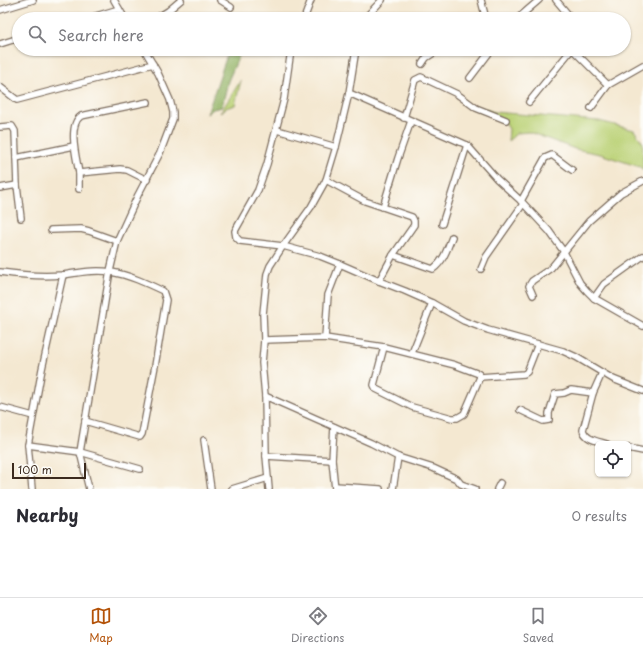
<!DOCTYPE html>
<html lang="en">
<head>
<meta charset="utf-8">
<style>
  :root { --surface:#fff; --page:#f7f7f7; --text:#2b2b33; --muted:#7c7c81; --line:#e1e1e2; --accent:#b45309 }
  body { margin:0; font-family:"Playpen Sans",sans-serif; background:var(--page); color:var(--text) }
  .controls { position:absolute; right:12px; bottom:12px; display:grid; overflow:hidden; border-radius:6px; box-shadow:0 1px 3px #0004 }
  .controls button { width:36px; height:36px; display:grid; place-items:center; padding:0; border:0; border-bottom:1px solid var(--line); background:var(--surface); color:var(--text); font:20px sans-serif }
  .scale { position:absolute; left:12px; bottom:10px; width:74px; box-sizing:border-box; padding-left:4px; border:2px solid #3b2a1e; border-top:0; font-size:11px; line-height:14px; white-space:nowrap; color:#3b2a1e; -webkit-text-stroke:3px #fdfcf7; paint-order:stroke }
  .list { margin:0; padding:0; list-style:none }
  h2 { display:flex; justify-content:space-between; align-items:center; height:52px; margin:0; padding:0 16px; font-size:17px }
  h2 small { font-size:13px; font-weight:400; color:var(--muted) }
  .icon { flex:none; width:22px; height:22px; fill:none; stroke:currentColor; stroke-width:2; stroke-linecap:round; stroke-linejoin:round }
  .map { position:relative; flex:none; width:643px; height:489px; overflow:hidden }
  .search { position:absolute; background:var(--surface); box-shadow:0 1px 3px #0004; left:12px; right:12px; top:12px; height:44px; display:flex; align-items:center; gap:10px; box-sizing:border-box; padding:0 14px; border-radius:22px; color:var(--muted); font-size:15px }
  .sheet { height:108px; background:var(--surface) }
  nav { display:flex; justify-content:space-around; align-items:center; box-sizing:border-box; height:56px; border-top:1px solid var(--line); background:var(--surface); font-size:11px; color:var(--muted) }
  nav a { display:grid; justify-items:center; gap:2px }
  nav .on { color:var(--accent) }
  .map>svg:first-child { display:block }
  .green { fill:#bbd277; stroke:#7b7e4a }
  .forest { fill:#94b468; stroke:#686f43 }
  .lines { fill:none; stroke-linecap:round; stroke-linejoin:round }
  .street-casing { stroke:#7c6c5d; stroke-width:8 }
  .street { stroke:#fff; stroke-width:5.5 }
</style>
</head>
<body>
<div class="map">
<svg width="643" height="489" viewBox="0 0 643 489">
  <rect width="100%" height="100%" fill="#fdfcf7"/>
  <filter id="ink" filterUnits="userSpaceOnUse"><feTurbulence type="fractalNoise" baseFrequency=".025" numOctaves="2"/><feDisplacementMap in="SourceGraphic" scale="8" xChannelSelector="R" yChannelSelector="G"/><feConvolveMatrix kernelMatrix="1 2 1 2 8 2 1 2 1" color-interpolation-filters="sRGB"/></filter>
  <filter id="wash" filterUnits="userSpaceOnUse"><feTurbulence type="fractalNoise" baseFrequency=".012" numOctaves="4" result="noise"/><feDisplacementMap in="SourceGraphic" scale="16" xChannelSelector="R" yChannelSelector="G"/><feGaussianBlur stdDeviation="0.9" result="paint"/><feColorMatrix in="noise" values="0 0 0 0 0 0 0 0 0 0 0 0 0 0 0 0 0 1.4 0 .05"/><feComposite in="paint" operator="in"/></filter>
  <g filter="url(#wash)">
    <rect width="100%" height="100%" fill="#f4e8d1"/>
    <g class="green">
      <polygon points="241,80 235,105 226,108 220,113"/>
      <polygon points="470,107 478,107 494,112 599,121 634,130 643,143 643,170 640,167 600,154 575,149 529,132 517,133 508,141 509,129 502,118"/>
    </g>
    <polygon class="forest" points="229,49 242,49 228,81 222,107 213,109 207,114"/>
  </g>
  <g filter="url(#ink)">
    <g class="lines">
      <g class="street-casing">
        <g id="street">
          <polyline points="114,0 125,19"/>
          <polyline points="220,0 231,7"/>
          <polyline points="481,0 486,19"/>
          <polyline points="556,0 572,19"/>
          <polyline points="0,10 33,0"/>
          <polyline points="86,19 119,9"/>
          <polyline points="155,19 168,11 181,0"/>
          <polyline points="304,19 311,0"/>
          <polyline points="367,19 368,15 382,0"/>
          <polyline points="517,19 539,0"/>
          <polyline points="0,44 19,38"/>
          <polyline points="292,49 290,57 284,99 267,164 258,190 235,231 236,237 240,241 283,246 320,256 340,264 379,281 405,291 432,303 464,321 488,330 563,351 576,357 613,379 643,391"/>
          <polyline points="572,49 608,85"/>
          <polyline points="422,64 426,58 440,49"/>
          <polyline points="470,78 492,49"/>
          <polyline points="0,87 17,100 153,64"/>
          <polyline points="349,93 467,145 497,179 521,201 549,231 564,252 580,283 587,291 594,298 643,326"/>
          <polyline points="529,102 572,49"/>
          <polyline points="591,108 608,85 643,65"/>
          <polyline points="404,118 415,80 421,77 457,94 476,108 506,120"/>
          <polyline points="0,127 12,126 15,131 17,185 21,218"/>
          <polyline points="277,130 336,147"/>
          <polyline points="16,158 74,146"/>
          <polyline points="79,173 120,169 127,170 147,180"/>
          <polyline points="326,180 365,201 412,217 414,221 414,225 393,255 379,281"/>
          <polyline points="0,188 17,185"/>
          <path d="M79 189C79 184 79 178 79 173 77 160 67 125 81 116L148 102"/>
          <polyline points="521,201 545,158 552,155 572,170"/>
          <polyline points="383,207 398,158 411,121"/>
          <polyline points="442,224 467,145"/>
          <polyline points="51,230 81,229 89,231 117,241"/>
          <path d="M393 255 433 269C444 261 447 249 452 237"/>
          <polyline points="481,269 486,257 523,204"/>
          <path d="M0 272C21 275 41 277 62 275 78 273 94 269 111 272 129 275 146 283 163 291L166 300 155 366 142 434 140 437 85 421"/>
          <polyline points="533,295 529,286 532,281 551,268 589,221 621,193 643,181"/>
          <polyline points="594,298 604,284 643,256"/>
          <polyline points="325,338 328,295 340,264"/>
          <polyline points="264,340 325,338 384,347 455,365 479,374 480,377"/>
          <polyline points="384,347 374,385 376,389 412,407 452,418 457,418 464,414 480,377"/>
          <polyline points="412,353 432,303"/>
          <path d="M602 373 593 393 583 430C586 440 598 441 607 444"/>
          <polyline points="480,377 524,374 527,372 538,344"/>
          <polyline points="265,396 371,443 398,457 433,468 457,479 461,484 475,489"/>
          <polyline points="0,407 33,416"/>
          <polyline points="520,410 543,421 549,420 549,413 555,394 564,393 571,390 593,393"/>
          <polyline points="334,427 332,460 335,489"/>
          <polyline points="204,440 211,489"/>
          <polyline points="28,445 80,452 140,469"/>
          <polyline points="628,448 643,451"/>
          <polyline points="266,456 332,460"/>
          <polyline points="335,486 380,489"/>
          <polyline points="32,489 28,445 42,369 63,275"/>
          <polyline points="89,489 80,452 110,271 117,241 138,195 160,153 173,119 173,112 170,100 158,73 144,49"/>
          <polyline points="232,489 268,478"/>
          <polyline points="269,489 266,456 265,396 262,363 264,340 263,314 267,274 270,266 283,246 311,207 326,180 336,147 349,93 356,49"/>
          <polyline points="393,489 398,457"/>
          <polyline points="497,489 500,483"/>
        </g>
      </g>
      <use href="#street" class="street"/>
    </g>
  </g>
</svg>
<div class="controls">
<button><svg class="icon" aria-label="locate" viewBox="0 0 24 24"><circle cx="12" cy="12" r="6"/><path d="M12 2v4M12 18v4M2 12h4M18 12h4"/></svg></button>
</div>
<div class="scale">100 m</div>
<div class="search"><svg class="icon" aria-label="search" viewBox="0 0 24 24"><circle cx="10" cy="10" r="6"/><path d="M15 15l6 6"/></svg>Search here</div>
</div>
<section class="sheet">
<h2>Nearby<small>0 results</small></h2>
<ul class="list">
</ul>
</section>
<nav>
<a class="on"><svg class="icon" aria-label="map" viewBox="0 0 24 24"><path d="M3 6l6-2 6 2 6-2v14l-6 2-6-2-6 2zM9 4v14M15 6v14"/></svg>Map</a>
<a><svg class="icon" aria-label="directions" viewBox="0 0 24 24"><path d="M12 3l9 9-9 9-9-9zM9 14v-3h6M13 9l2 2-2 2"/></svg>Directions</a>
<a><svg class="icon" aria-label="saved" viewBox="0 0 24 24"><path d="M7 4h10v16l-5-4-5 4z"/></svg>Saved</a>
</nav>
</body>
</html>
